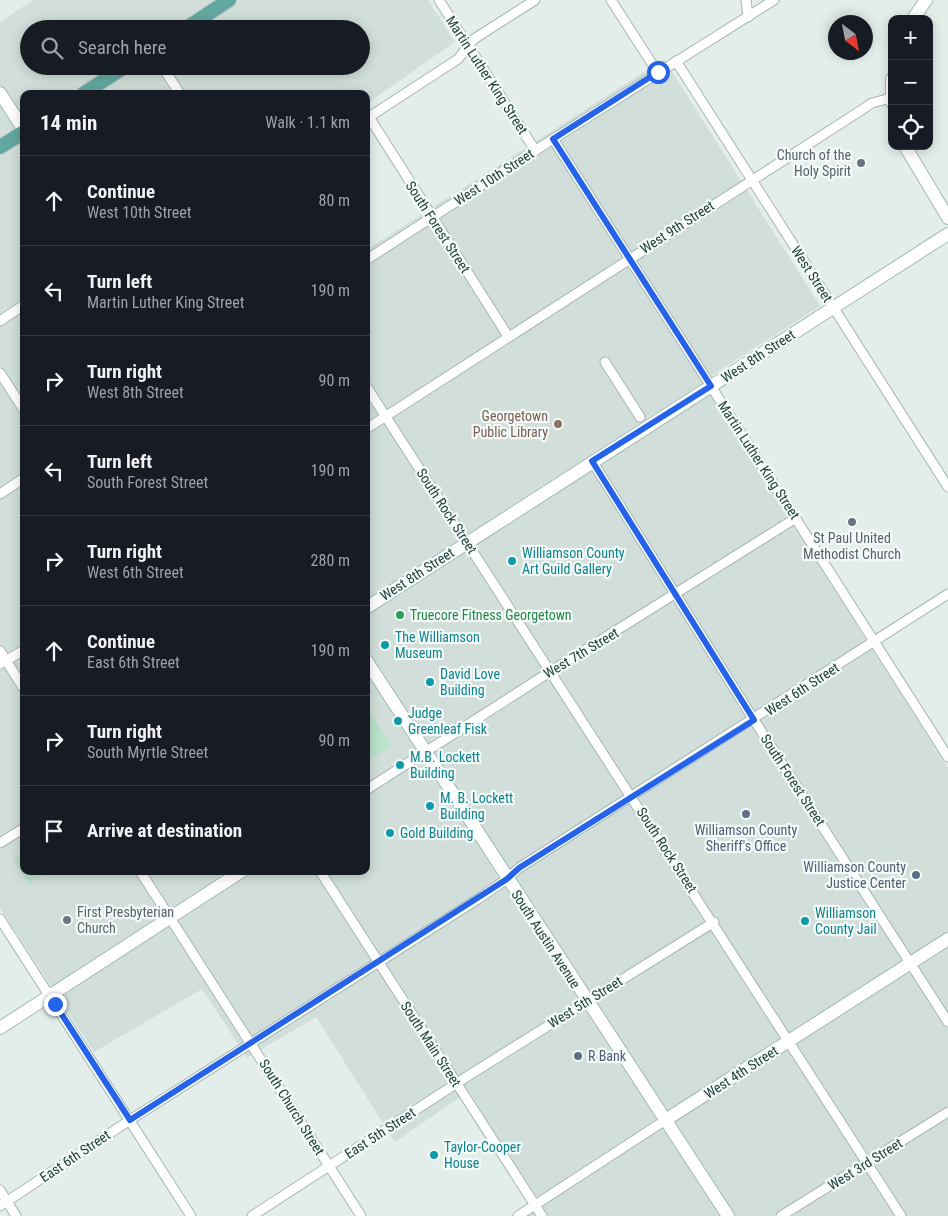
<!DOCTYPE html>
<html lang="en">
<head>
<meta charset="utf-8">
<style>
  :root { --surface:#171b24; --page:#20242c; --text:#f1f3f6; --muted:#9ea1a6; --line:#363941 }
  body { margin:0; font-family:"Roboto Condensed",sans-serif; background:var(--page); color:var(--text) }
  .controls { position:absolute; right:15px; top:15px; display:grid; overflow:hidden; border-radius:10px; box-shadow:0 2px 12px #0003 }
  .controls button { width:45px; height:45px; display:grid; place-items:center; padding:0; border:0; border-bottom:1px solid var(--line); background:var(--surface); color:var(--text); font:25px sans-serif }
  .compass { position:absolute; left:828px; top:15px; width:45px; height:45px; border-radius:50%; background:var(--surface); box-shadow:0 2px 12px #0003; rotate:148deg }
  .stop { position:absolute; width:15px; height:15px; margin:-11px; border:4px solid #2563eb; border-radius:50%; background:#fff }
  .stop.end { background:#2563eb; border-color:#fff; box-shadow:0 1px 5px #0008 }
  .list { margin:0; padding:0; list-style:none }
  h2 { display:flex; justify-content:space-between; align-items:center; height:65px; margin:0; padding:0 20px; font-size:21px }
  h2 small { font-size:16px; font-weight:400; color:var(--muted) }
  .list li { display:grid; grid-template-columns:32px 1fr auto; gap:15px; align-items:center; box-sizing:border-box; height:90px; padding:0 20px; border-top:1px solid var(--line) }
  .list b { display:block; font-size:19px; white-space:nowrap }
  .list p { margin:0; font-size:16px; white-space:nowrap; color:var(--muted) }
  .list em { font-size:16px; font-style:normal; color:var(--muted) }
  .icon { flex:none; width:28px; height:28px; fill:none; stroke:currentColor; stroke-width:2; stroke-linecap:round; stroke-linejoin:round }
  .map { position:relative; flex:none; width:948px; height:1216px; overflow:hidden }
  .search { position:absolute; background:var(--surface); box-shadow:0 2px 12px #0003; left:20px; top:20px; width:350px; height:55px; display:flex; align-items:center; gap:12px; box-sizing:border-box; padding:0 18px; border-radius:28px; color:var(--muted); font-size:19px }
  .panel { position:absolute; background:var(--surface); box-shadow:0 2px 12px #0003; left:20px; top:90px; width:350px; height:785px; border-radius:10px }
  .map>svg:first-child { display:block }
  .built { fill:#d1deda; fill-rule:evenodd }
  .green { fill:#bae1ca }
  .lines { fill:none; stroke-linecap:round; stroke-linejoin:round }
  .street-casing { stroke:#a5b7b3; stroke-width:11 }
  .secondary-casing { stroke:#a0bbb5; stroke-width:14 }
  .primary-casing { stroke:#c1cac9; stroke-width:16 }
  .street { stroke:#fff; stroke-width:9 }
  .secondary { stroke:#fff; stroke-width:12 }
  .primary { stroke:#63a8a0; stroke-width:14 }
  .route { stroke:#2563eb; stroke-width:6 }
  .worship-dot { fill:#6b7280; stroke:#f4faf8; stroke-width:2 }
  .education-dot { fill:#8d6e63; stroke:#f4faf8; stroke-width:2 }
  .culture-dot { fill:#0f9aa8; stroke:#f4faf8; stroke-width:2 }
  .leisure-dot { fill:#2e9e5b; stroke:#f4faf8; stroke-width:2 }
  .service-dot { fill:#5c6f8a; stroke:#f4faf8; stroke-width:2 }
  .labels { text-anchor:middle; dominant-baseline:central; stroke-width:4.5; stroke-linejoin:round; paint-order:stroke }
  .street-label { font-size:14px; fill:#21413d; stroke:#f4faf8 }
  .worship-label { font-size:14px; fill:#5b616d; stroke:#f4faf8; text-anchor:end }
  .education-label { font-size:14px; fill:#785e54; stroke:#f4faf8; text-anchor:end }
  .culture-label { font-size:14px; fill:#0d838f; stroke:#f4faf8; text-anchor:start }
  .leisure-label { font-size:14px; fill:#27864d; stroke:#f4faf8; text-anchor:start }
  .service-label { font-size:14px; fill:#4e5e75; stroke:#f4faf8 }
</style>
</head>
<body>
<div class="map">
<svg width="948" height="1216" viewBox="0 0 948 1216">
  <rect width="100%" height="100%" fill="#e3eeeb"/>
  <path class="built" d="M33 0H428L455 42 366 104V94H24V871H366V250L664 59 820 306 702 382 948 768V1216H513L536 1200 469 1091 395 1142 316 1017 247 1058 202 989 94 1052 0 908V22ZM29 29H361V66H29Z"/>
  <g class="green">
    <polygon points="368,709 389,742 389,747 366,762"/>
    <polygon points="24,852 24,871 41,871 43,875 29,884 13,859"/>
  </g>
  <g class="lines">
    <g class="street-casing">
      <g id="street">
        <polyline points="439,0 535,150"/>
        <polyline points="611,0 658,73"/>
        <polyline points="746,0 748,17"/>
        <polyline points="676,61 948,487"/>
        <polyline points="162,66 180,94"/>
        <polyline points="369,117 508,336"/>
        <polyline points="366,119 458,59 474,39 535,0"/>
        <polyline points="553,139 948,757"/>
        <polyline points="366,260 547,143 774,0"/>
        <polyline points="0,321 24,305"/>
        <polyline points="605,362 640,417"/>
        <polyline points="0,373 24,410"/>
        <polyline points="366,386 901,1216"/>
        <polyline points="366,429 860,111 872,103 891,98"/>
        <polyline points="592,461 754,720 948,1022"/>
        <polyline points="0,494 24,478"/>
        <polyline points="0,651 24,689"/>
        <polyline points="0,664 24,650"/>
        <polyline points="366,790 542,677 796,518"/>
        <polyline points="0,843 24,828"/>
        <polyline points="140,871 361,1216"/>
        <polyline points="320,871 542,1216"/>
        <polyline points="0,919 191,1216"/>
        <polyline points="0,1190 16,1216"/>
        <polyline points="0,1206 130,1120 478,899 507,879 519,868 948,594"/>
        <polyline points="252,1216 471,1074 714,922"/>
        <polyline points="518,1216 664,1121"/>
        <polyline points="781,1216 948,1112"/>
      </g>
    </g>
    <g class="secondary-casing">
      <g id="secondary">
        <polyline points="913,19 926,0"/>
        <polyline points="892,79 892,102"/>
        <polyline points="0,93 24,130"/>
        <polyline points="905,146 948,218"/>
        <polyline points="366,608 948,234"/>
        <polyline points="366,660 728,1216"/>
        <polyline points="0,1028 242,871"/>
        <polyline points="664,1121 948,939"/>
      </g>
    </g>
    <g class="primary-casing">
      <g id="primary">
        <polyline points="185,29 229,0"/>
        <polyline points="83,94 126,66"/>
        <polyline points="0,147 24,132"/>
      </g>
    </g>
    <use href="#street" class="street"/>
    <use href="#secondary" class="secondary"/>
    <use href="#primary" class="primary"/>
  </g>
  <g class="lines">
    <polyline class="route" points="55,1004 130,1120 507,879 519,868 754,720 592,461 711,386 553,139 658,72"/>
  </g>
  <g class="worship-dot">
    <circle cx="861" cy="163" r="5"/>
    <circle cx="852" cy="522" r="5"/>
    <circle cx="67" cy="920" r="5"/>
  </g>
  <circle class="education-dot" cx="558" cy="424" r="5"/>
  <g class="culture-dot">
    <circle cx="512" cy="561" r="5"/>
    <circle cx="385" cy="645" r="5"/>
    <circle cx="430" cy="682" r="5"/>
    <circle cx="398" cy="721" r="5"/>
    <circle cx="400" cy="765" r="5"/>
    <circle cx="430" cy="806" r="5"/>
    <circle cx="390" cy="833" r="5"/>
    <circle cx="805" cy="921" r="5"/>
    <circle cx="434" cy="1155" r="5"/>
  </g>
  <circle class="leisure-dot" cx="400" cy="615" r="5"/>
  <g class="service-dot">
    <circle cx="746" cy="814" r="5"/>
    <circle cx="916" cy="875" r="5"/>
    <circle cx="578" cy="1056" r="5"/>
  </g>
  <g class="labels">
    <g class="street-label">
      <text transform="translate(487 75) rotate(57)">Martin Luther King Street</text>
      <text transform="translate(494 177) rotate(-33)">West 10th Street</text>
      <text transform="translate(438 227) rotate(57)">South Forest Street</text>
      <text transform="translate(677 227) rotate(-33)">West 9th Street</text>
      <text transform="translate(812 274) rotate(57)">West Street</text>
      <text transform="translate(758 356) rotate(-33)">West 8th Street</text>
      <text transform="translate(759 460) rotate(57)">Martin Luther King Street</text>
      <text transform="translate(447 511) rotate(57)">South Rock Street</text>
      <text transform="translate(417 574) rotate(-33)">West 8th Street</text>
      <text transform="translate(581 653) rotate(-31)">West 7th Street</text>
      <text transform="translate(802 689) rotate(-33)">West 6th Street</text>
      <text transform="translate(793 780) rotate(57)">South Forest Street</text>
      <text transform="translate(667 850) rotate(57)">South Rock Street</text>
      <text transform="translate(546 939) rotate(57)">South Austin Avenue</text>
      <text transform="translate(585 1002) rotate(-32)">West 5th Street</text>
      <text transform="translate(431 1044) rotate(57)">South Main Street</text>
      <text transform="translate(741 1072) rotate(-33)">West 4th Street</text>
      <text transform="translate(292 1107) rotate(58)">South Church Street</text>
      <text transform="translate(380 1133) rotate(-33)">East 5th Street</text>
      <text transform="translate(75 1156) rotate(-34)">East 6th Street</text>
      <text transform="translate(865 1164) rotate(-32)">West 3rd Street</text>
    </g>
    <g class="worship-label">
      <text x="851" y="155">Church of the<tspan x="851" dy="16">Holy Spirit</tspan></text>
      <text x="852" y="538" text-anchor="middle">St Paul United<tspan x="852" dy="16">Methodist Church</tspan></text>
      <text x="77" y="912" text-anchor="start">First Presbyterian<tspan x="77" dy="16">Church</tspan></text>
    </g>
    <g class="education-label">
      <text x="548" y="416">Georgetown<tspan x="548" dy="16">Public Library</tspan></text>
    </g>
    <g class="culture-label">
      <text x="522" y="553">Williamson County<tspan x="522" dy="16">Art Guild Gallery</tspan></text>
      <text x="395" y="637">The Williamson<tspan x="395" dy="16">Museum</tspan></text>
      <text x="440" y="674">David Love<tspan x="440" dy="16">Building</tspan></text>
      <text x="408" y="713">Judge<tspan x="408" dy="16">Greenleaf Fisk</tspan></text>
      <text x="410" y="757">M.B. Lockett<tspan x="410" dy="16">Building</tspan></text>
      <text x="440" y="798">M. B. Lockett<tspan x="440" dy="16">Building</tspan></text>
      <text x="400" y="833">Gold Building</text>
      <text x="815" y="913">Williamson<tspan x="815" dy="16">County Jail</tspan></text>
      <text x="444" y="1147">Taylor-Cooper<tspan x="444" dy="16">House</tspan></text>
    </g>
    <g class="leisure-label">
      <text x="410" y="615">Truecore Fitness Georgetown</text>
    </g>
    <g class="service-label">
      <text x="746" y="830">Williamson County<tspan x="746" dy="16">Sheriff's Office</tspan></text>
      <text x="906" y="867" text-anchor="end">Williamson County<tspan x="906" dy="16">Justice Center</tspan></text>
      <text x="588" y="1056" text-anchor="start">R Bank</text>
    </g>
  </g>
</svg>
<div class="controls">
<button>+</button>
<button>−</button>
<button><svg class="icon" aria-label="locate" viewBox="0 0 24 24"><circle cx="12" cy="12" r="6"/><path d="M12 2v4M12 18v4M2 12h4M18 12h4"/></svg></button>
</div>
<svg class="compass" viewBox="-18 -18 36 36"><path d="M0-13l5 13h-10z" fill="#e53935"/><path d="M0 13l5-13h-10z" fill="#9ea1a6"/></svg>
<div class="stop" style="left:658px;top:72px"></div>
<div class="stop end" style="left:55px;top:1004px"></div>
<div class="search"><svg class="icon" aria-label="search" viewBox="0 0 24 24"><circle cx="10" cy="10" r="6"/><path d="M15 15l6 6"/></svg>Search here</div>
<section class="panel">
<h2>14 min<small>Walk · 1.1 km</small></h2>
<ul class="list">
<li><svg class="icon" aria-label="ahead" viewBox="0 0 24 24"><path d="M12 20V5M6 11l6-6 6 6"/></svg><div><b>Continue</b><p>West 10th Street</p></div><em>80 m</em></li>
<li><svg class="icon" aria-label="left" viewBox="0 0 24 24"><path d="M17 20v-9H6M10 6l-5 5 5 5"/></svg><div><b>Turn left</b><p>Martin Luther King Street</p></div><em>190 m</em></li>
<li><svg class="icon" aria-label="right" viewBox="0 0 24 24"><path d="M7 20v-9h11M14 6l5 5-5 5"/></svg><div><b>Turn right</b><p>West 8th Street</p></div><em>90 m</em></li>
<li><svg class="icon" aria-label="left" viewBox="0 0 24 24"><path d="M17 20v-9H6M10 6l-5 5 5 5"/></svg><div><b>Turn left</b><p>South Forest Street</p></div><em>190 m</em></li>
<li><svg class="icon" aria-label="right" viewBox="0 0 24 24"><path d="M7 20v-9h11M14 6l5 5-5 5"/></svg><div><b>Turn right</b><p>West 6th Street</p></div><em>280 m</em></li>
<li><svg class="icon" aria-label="ahead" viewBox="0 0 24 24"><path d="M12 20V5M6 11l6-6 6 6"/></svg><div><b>Continue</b><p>East 6th Street</p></div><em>190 m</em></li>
<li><svg class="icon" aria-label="right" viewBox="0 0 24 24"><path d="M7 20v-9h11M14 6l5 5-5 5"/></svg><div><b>Turn right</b><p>South Myrtle Street</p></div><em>90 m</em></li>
<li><svg class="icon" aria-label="arrive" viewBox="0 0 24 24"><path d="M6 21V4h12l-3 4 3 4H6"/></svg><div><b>Arrive at destination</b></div></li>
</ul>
</section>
</div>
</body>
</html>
